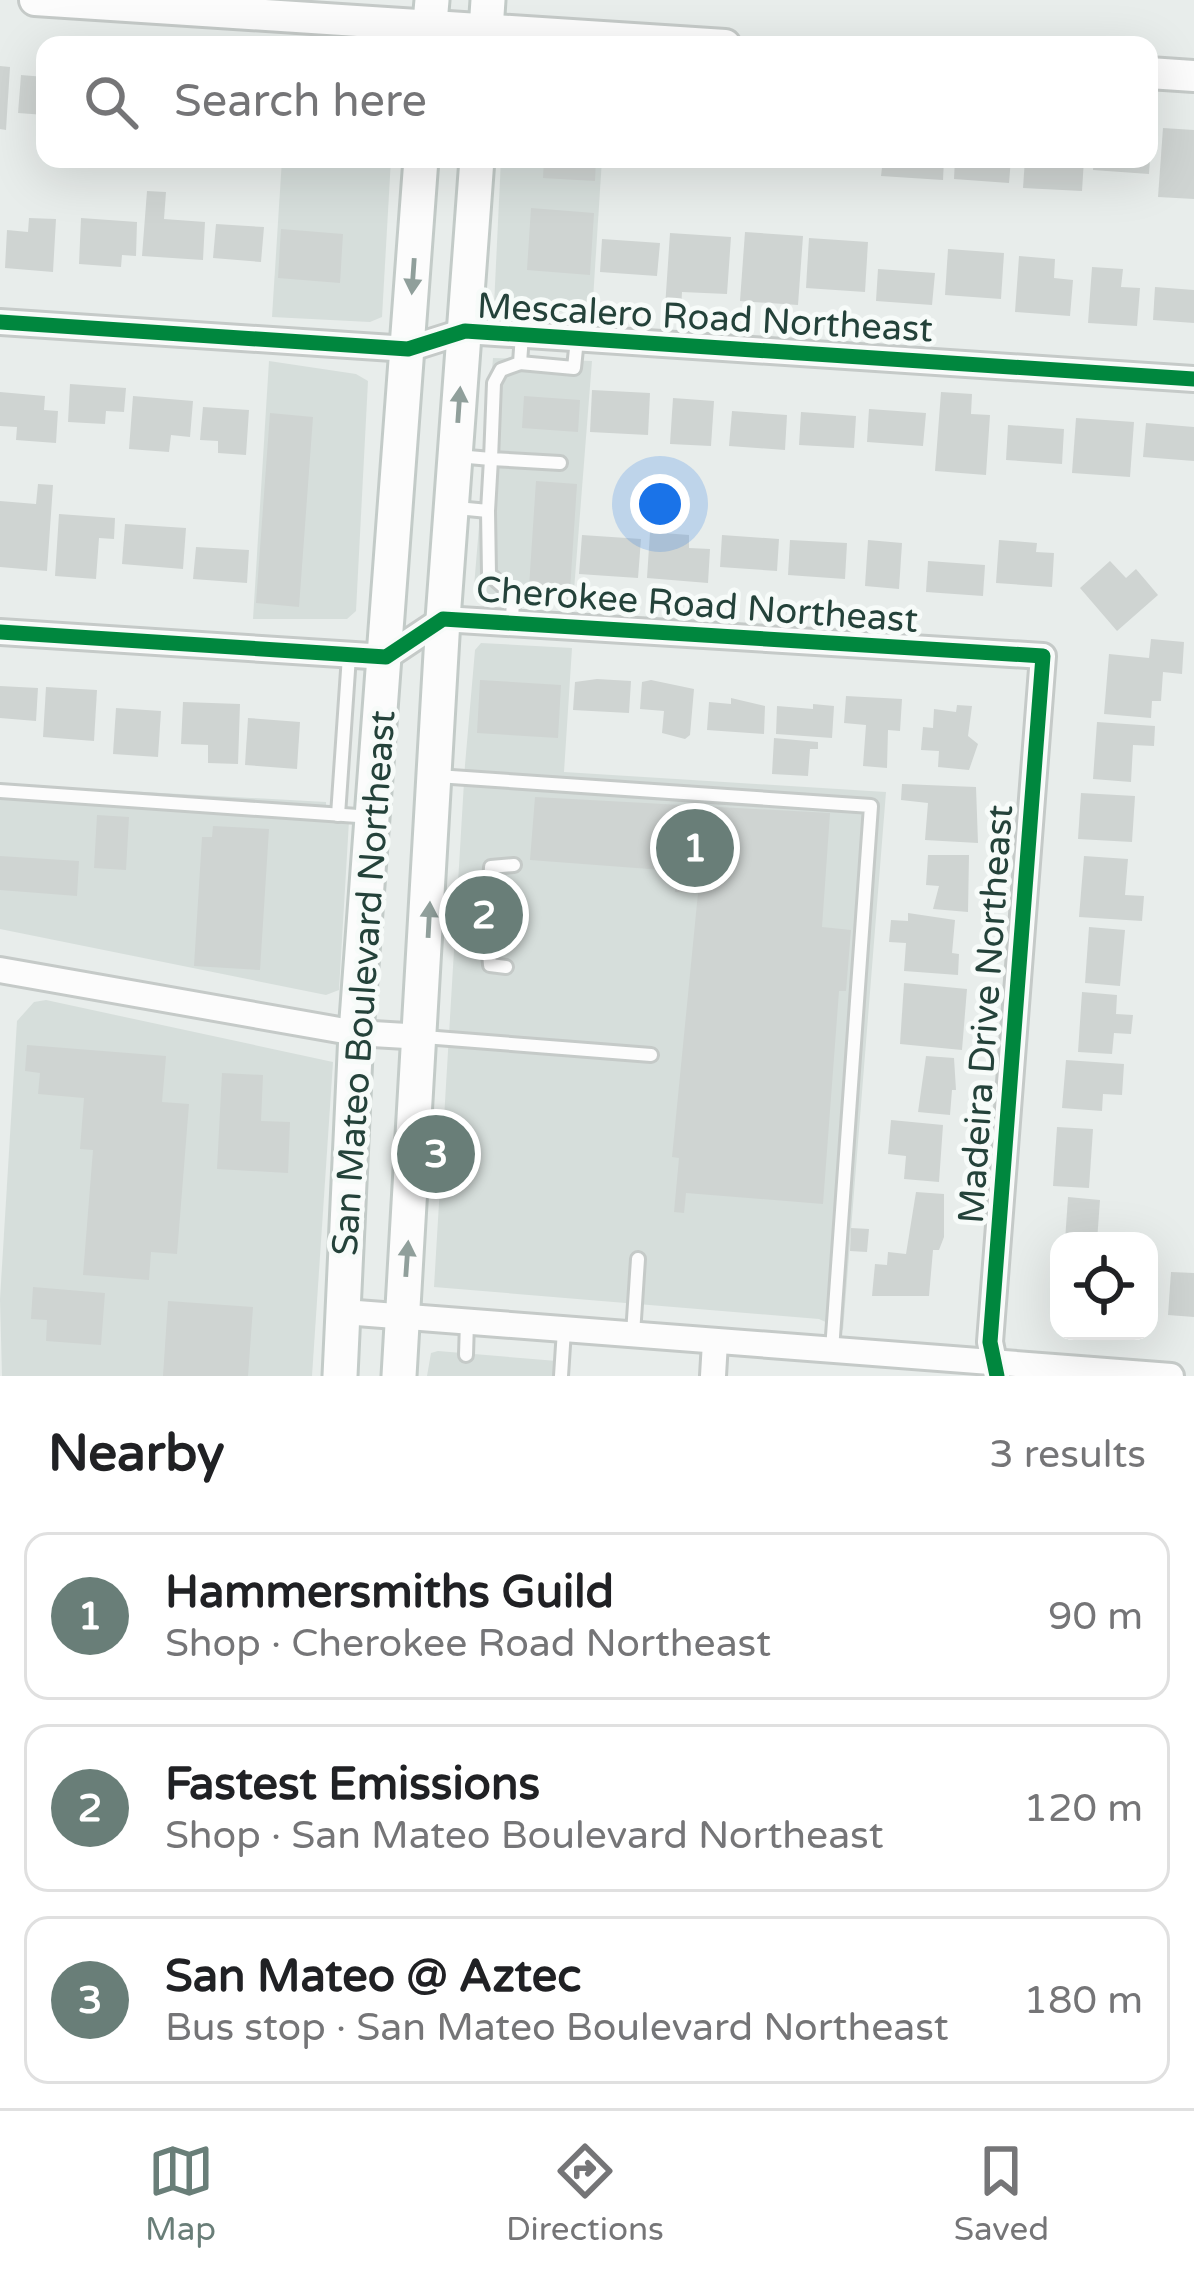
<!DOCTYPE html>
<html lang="en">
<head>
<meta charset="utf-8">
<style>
  :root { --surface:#fff; --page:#f6f6f6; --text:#202124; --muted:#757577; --line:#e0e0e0; --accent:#697e78 }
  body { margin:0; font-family:"Varela Round",sans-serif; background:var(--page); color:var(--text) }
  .controls { position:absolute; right:36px; bottom:36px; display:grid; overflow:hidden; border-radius:24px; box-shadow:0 12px 48px #0002 }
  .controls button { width:108px; height:108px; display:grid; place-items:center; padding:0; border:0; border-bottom:3px solid var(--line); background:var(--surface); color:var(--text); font:60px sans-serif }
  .you { position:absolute; left:660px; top:504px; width:42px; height:42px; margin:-30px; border:9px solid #fff; border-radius:50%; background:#1a73e8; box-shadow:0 0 0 18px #1a73e833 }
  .badge { display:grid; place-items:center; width:78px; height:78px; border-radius:50%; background:var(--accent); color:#fff; font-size:39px; font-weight:700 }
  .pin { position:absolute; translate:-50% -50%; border:6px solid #fff; box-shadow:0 3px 12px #0006 }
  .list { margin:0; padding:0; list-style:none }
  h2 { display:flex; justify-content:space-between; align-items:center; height:156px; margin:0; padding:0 48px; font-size:51px }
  h2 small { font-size:39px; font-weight:400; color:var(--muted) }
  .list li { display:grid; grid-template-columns:78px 1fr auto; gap:36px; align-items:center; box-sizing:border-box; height:168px; margin:0 24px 24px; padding:0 24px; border:3px solid var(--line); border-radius:24px }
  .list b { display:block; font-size:45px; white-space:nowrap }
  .list p { margin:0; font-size:39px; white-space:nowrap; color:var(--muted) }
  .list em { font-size:39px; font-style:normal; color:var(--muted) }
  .icon { flex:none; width:66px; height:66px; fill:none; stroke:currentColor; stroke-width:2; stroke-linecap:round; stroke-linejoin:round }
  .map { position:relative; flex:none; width:1194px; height:1376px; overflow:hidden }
  .search { position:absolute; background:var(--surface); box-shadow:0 12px 48px #0002; left:36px; right:36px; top:36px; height:132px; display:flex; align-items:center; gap:30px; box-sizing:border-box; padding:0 42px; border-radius:24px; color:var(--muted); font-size:45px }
  .sheet { height:732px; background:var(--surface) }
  nav { display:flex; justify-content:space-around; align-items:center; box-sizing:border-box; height:168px; border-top:3px solid var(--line); background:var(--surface); font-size:33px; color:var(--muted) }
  nav a { display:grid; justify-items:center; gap:6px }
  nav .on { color:var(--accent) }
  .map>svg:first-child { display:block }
  .built { fill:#d6dedb }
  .building { fill:#cfd4d2 }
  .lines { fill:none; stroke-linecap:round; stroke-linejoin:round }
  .service-casing { stroke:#c5cac8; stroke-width:18 }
  .minor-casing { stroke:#c5cac8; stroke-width:30 }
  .tertiary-casing { stroke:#c5cac8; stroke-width:36 }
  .secondary-casing { stroke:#c3cbc8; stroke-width:39 }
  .service { stroke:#fcfcfc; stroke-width:12 }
  .minor { stroke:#fcfcfc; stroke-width:24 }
  .tertiary { stroke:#fcfcfc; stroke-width:30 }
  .secondary { stroke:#fcfcfc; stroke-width:33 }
  .cycleway-casing { stroke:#f7fbf9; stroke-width:22 }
  .cycleway { stroke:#00873e; stroke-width:15 }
  .oneway { fill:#909f9b }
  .labels { text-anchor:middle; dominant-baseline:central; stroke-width:10; stroke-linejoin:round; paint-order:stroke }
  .street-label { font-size:36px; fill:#24423a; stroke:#f7fbf9 }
</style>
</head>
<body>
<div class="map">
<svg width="1194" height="1376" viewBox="0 0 1194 1376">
  <rect width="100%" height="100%" fill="#e8edeb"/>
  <g class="built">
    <polygon points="282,159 391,159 382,317 370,322 272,317"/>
    <polygon points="501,159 602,159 592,315 494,306"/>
    <polygon points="493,358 592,361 573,603 483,597 474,587"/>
    <polygon points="269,361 356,374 368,381 356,611 347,619 253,619"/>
    <polygon points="481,643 572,648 564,772 886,792 843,1330 819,1319 434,1287 465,765 475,650"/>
    <polygon points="0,784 326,802 326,819 349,821 339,990 326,995 0,929"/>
    <polygon points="46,1000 333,1062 312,1376 2,1376 0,1299 17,1021 34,1002"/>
    <polygon points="438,1351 557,1361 556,1376 427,1376 431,1353"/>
  </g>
  <g class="building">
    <polygon points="0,66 10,67 6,130 0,129"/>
    <polygon points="21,75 45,77 45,115 18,113"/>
    <polygon points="1163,128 1194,130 1194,199 1158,197"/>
    <polygon points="544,159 596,159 595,181 543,178"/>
    <polygon points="883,159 944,159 943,180 881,176"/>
    <polygon points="955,159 1011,159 1009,183 954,179"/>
    <polygon points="1025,159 1084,159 1082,191 1023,188"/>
    <polygon points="1094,159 1150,159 1149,174 1093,170"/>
    <polygon points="147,191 166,192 164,219 205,222 203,260 142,256"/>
    <polygon points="531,208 594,213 590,275 527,270"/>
    <polygon points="29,218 56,219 53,272 5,268 7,230 28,232"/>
    <polygon points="81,218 137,222 136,256 122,255 121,267 79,264"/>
    <polygon points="216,224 264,227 261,262 213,258"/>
    <polygon points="281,229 343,234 340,283 278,278"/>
    <polygon points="745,232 803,236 798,305 740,301"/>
    <polygon points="670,233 731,237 727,294 682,292 681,309 665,308"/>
    <polygon points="809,238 868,242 865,292 806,288"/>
    <polygon points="602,239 660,243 657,276 600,272"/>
    <polygon points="948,249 1004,253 1001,299 945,295"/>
    <polygon points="1019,256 1055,259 1054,278 1073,280 1070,316 1015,312"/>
    <polygon points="1092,267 1123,269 1121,287 1140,288 1137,326 1088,323"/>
    <polygon points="878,269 935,273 932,305 876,301"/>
    <polygon points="1155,287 1194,290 1194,323 1153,320"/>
    <polygon points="70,384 126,388 124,412 106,411 105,424 68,422"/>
    <polygon points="592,390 650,393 648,435 590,432"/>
    <polygon points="0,392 45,396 44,410 58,411 56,443 16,440 17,427 0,426"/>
    <polygon points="941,392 972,394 971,414 990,415 986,475 935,471"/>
    <polygon points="133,396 193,401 190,437 171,435 169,452 129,449"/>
    <polygon points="524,396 580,400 578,432 522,428"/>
    <polygon points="673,398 714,401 711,446 670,444"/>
    <polygon points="203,407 249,410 246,455 218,453 218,441 200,440"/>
    <polygon points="869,409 926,413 923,446 867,442"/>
    <polygon points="732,411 787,415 785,450 729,446"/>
    <polygon points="801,412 856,416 854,448 799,445"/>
    <polygon points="270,413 313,417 299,607 256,603"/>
    <polygon points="1076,418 1134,422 1130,477 1072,473"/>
    <polygon points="1146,423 1194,427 1194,461 1143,457"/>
    <polygon points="1008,425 1064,429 1062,464 1006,460"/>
    <polygon points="536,481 577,484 570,590 529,587"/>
    <polygon points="38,484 53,485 47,571 0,567 0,501 36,504"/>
    <polygon points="59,514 115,518 114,539 99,538 96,579 55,576"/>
    <polygon points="125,524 186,528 183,569 122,564"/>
    <polygon points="650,532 689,535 689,548 710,549 708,583 647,578"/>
    <polygon points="582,535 641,539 638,578 579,574"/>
    <polygon points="722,535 779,539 777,571 720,567"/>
    <polygon points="790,540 847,543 845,579 788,575"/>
    <polygon points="868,540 902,543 899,589 865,586"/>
    <polygon points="999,540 1037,543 1036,552 1054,553 1052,587 996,583"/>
    <polygon points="196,547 249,550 247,583 193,579"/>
    <polygon points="928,561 985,565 983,596 926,592"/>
    <polygon points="1110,561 1126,578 1136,569 1158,595 1117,631 1080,588"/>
    <polygon points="1151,639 1184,642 1182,674 1163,672 1161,701 1152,701 1151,718 1104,714 1109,654 1149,658"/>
    <polygon points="597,679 631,681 629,713 573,710 575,682"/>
    <polygon points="480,680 561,685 558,738 477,733"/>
    <polygon points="651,680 694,689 690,735 685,739 662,733 664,711 640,709 642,682"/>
    <polygon points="0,686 38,688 36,721 0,718"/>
    <polygon points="46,687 97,690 94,741 43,737"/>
    <polygon points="846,696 902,699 900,731 888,730 887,768 863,766 866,725 844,723"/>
    <polygon points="731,698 765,706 764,734 707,730 709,702 731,704"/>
    <polygon points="183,702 240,704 238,764 208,763 208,745 181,744"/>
    <polygon points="813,704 834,706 832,738 776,734 777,706 813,709"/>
    <polygon points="957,705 972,706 968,736 978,744 969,770 938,767 939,751 921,750 923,727 933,728 934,709 956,712"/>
    <polygon points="116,708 161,711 158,757 113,754"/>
    <polygon points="248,718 300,722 297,769 245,765"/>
    <polygon points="1097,722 1155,726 1154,746 1133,745 1131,782 1093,779"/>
    <polygon points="774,738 818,742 818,749 810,749 808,776 772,774"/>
    <polygon points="902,784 976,787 978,843 925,840 928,803 901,800"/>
    <polygon points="1081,793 1135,796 1132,842 1078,839"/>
    <polygon points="535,797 830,813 822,927 851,930 846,991 839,991 823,1204 686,1193 684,1213 674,1212 679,1158 672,1157 698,893 675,892 676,871 530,860"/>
    <polygon points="97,815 129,817 126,870 94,868"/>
    <polygon points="213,826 269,829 260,970 194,966 202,837 212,837"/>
    <polygon points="928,855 969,855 968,912 933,909 939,886 926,885"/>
    <polygon points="0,856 79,861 77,896 0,890"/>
    <polygon points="1084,856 1128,859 1125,895 1144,896 1142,921 1079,917"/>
    <polygon points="474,901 495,902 493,929 472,928"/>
    <polygon points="908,913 955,920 952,953 959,954 958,975 904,971 906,943 889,942 891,920 908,921"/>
    <polygon points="1089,927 1125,930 1120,986 1085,983"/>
    <polygon points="904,983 967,989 962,1050 900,1044"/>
    <polygon points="1082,992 1117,995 1116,1014 1133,1015 1131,1034 1114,1033 1112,1054 1078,1052"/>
    <polygon points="27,1045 166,1056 162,1102 189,1104 177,1254 151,1252 149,1280 83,1275 93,1150 80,1149 84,1098 38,1094 40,1073 25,1071"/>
    <polygon points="926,1056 954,1058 956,1090 952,1090 950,1115 918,1112"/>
    <polygon points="1066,1060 1124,1064 1122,1095 1103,1094 1102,1111 1062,1108"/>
    <polygon points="222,1073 263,1075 261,1121 290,1122 288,1173 217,1169"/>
    <polygon points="891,1120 943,1125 939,1182 904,1179 906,1156 888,1154"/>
    <polygon points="1057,1127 1093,1129 1089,1188 1053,1186"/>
    <polygon points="916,1192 944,1194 944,1237 939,1250 933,1250 929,1296 872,1296 875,1264 887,1265 888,1252 906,1254"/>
    <polygon points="1068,1197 1100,1200 1097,1241 1065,1241"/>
    <polygon points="851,1228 869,1229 867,1252 850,1251"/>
    <polygon points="1171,1272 1194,1273 1194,1317 1168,1315"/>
    <polygon points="33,1287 105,1293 101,1345 46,1341 47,1320 31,1319"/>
    <polygon points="168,1301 253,1307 248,1376 163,1376"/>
  </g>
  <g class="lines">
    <g class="service-casing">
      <g id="service">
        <polyline points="522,335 520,363 501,370 494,383 491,459 560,463"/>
        <polyline points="520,363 574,368 577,339"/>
        <polyline points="457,508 488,511 491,459 457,456"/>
        <polyline points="488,511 489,574 513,595 512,623"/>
        <polyline points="437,776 871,806 832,1350"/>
        <polyline points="0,791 372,817"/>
        <polyline points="338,815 349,656"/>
        <polyline points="489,902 491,867 514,865"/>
        <polyline points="487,929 490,965 506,967"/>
        <polyline points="424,1037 651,1055"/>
        <polyline points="633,1334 638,1259"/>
        <polyline points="466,1355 467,1322"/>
        <polyline points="561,1376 564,1330"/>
      </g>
    </g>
    <g class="minor-casing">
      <g id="minor">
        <polyline points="0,322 408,349 465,331 1194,379"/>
        <polyline points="0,632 386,657 443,619 1043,656 990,1342 997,1376"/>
        <polyline points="0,970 356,1033 423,1037"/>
        <polyline points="344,1312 1171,1376"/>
        <polyline points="713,1376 715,1342"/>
      </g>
    </g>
    <g class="tertiary-casing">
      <g id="tertiary">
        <polyline points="35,0 725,45"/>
        <polyline points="1149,73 1194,76"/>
      </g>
    </g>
    <g class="secondary-casing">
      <g id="secondary">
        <polyline points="428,45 432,0"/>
        <polyline points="485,45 488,0"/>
        <polyline points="340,1376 356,1033 421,159"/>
        <polyline points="399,1376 443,619 477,159"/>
      </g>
    </g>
    <use href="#service" class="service"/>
    <use href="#minor" class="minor"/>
    <use href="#tertiary" class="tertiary"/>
    <use href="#secondary" class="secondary"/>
    <g class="cycleway-casing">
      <g id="cycleway">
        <polyline points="0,322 408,349 465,331 1194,379"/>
        <polyline points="0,632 386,657 443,619 1043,656 990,1342 997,1376"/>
      </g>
    </g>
    <use href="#cycleway" class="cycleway"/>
  </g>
  <defs><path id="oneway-solid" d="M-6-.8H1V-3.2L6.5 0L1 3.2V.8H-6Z" transform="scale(3)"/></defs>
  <g class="oneway">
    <use href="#oneway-solid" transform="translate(413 276) rotate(94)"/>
    <use href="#oneway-solid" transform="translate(459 405) rotate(-86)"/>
    <use href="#oneway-solid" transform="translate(429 920) rotate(-87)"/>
    <use href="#oneway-solid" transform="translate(407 1259) rotate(-86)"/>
  </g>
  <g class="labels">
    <g class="street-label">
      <text transform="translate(705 318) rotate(3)">Mescalero Road Northeast</text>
      <text transform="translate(697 605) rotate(4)">Cherokee Road Northeast</text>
      <text transform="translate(364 983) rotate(-86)">San Mateo Boulevard Northeast</text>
      <text transform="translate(986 1014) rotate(-86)">Madeira Drive Northeast</text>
    </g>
  </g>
</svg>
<div class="controls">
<button><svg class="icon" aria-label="locate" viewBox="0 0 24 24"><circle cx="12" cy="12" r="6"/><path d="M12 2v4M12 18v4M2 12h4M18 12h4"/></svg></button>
</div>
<div class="you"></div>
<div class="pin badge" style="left:695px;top:848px">1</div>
<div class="pin badge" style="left:484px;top:915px">2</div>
<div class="pin badge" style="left:436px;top:1154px">3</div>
<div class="search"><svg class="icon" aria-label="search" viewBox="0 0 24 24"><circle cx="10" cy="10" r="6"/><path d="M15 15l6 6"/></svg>Search here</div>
</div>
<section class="sheet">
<h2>Nearby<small>3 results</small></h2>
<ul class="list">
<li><span class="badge">1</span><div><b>Hammersmiths Guild</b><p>Shop · Cherokee Road Northeast</p></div><em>90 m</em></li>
<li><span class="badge">2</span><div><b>Fastest Emissions</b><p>Shop · San Mateo Boulevard Northeast</p></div><em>120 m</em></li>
<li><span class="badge">3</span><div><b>San Mateo @ Aztec</b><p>Bus stop · San Mateo Boulevard Northeast</p></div><em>180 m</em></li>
</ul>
</section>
<nav>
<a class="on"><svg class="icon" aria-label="map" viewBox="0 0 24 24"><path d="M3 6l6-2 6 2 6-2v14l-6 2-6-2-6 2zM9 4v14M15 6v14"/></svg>Map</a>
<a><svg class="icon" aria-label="directions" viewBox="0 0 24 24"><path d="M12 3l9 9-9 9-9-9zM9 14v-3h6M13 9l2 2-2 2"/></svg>Directions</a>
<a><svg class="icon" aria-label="saved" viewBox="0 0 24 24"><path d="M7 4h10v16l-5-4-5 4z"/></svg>Saved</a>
</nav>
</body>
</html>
